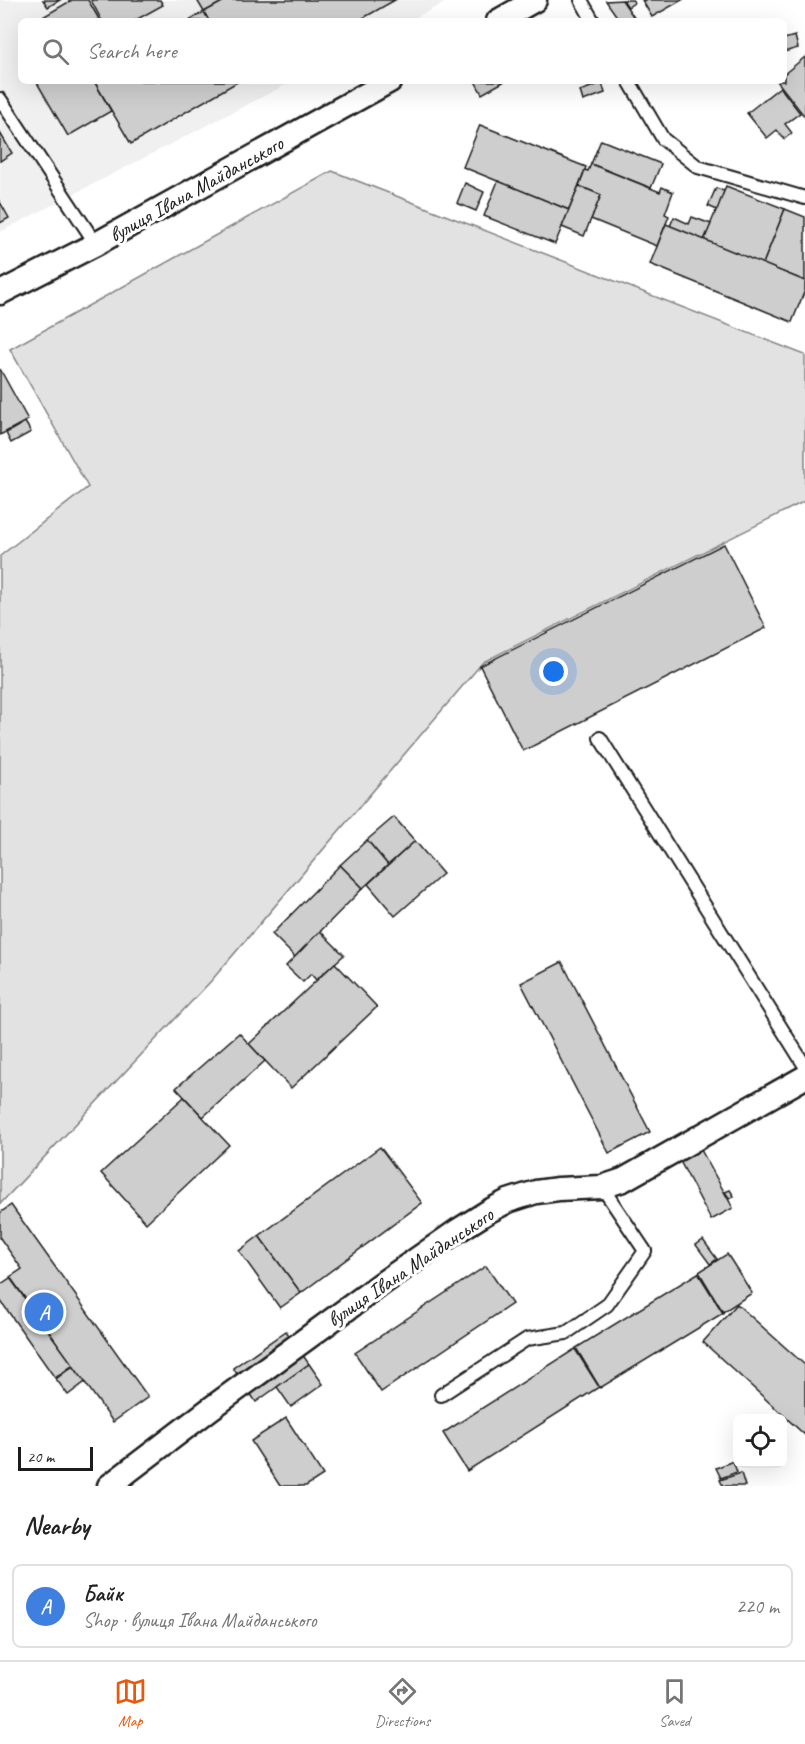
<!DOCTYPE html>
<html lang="en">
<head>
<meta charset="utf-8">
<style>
  :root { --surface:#fff; --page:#f6f6f6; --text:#222; --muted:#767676; --line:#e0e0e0; --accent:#ea580c }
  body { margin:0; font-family:Caveat,sans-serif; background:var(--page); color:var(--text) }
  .controls { position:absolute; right:18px; bottom:18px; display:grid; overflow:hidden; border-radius:9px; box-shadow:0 6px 24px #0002 }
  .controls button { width:54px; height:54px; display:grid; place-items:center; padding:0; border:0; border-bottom:2px solid var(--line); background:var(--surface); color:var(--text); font:30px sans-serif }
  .scale { position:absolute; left:18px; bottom:15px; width:75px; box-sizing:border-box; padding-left:6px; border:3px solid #1c1c1c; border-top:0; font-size:16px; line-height:21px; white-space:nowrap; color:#1c1c1c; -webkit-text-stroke:4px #fff; paint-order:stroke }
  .you { position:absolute; left:554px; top:672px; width:21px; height:21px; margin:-15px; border:4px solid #fff; border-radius:50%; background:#1a73e8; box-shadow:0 0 0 9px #1a73e833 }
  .badge { display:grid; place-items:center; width:39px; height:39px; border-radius:50%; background:var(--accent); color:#fff; font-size:20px; font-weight:700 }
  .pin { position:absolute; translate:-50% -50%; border:3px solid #fff; box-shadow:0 2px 6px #0006 }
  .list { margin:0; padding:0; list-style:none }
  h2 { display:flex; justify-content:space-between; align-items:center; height:78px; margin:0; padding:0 24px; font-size:26px }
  h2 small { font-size:20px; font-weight:400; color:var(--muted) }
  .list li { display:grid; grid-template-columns:39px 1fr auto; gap:18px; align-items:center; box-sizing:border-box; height:84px; margin:0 12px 12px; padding:0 12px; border:2px solid var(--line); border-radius:9px }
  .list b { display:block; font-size:22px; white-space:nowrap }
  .list p { margin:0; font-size:20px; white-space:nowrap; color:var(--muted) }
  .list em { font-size:20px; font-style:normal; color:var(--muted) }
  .icon { flex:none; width:33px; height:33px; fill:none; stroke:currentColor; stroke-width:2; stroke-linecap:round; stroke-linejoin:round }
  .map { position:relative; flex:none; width:805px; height:1486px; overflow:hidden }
  .search { position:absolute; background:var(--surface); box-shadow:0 6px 24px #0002; left:18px; right:18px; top:18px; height:66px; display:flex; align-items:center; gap:15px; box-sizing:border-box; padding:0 21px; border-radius:9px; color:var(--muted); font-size:22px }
  .sheet { height:174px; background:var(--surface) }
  nav { display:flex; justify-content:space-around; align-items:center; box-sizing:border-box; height:84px; border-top:2px solid var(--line); background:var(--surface); font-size:16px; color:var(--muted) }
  nav a { display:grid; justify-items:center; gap:3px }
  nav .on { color:var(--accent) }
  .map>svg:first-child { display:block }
  .built { fill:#f0f0f0 }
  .green { fill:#e2e2e2; stroke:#7f7f7f; stroke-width:1.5 }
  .building { fill:#cecece; stroke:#1c1c1c; stroke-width:1.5 }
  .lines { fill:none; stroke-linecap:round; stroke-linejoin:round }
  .service-casing { stroke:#1c1c1c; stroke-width:16 }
  .minor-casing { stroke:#1c1c1c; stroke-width:27 }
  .service { stroke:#fff; stroke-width:12 }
  .minor { stroke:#fff; stroke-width:22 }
  .labels { text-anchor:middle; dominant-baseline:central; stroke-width:6; stroke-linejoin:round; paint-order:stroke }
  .street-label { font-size:21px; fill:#1c1c1c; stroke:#fff }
</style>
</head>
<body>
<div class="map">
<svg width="805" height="1486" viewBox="0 0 805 1486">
  <rect width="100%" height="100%" fill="#fff"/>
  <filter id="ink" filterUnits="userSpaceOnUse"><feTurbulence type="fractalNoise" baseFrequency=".0167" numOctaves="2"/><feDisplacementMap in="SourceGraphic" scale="12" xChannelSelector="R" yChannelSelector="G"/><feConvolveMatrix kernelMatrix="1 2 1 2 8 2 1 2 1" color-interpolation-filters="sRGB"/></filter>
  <g filter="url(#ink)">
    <polygon class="built" points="0,0 450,0 409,21 21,21 21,81 293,81 0,232"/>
    <polygon class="green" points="332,171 805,355 805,501 483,662 211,981 0,1204 0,556 88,487 10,349"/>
    <g class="building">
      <polygon points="43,0 60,0 48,7"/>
      <polygon points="72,0 88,0 99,19 94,21 42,21 41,18"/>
      <polygon points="91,0 160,0 163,5 134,21 102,21"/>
      <polygon points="197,0 226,0 204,12"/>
      <polygon points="226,0 395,0 358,21 209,21 204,12"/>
      <polygon points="622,0 635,19 632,21 620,21 606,1"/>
      <polygon points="623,0 633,0 634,3 628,7"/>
      <polygon points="642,0 682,0 652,17"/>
      <polygon points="204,12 209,21 188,21"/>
      <polygon points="795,36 798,48 784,52 784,39"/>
      <polygon points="805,57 805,117 777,81 784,81 784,74"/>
      <polygon points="36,81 94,81 111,111 68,136"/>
      <polygon points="94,81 239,81 131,144"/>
      <polygon points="475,81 505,81 482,94"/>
      <polygon points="602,83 605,93 583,101 580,91"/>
      <polygon points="780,87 800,113 785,124 792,133 784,139 777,130 767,138 747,113"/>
      <polygon points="480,125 586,167 569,210 463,167"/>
      <polygon points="0,133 12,153 0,161"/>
      <polygon points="601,140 661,164 651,188 591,164"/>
      <polygon points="591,164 660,192 662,187 673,192 665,214 669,216 657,246 591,219 601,195 579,186 585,170 588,171"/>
      <polygon points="498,181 569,210 555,244 484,216"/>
      <polygon points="465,183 484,192 476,211 457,203"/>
      <polygon points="579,186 601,195 584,236 562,227"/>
      <polygon points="726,186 785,209 763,264 704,240"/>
      <polygon points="716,188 724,191 717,210 708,206"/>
      <polygon points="0,202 9,218 0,223"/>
      <polygon points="785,209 805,217 805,281 763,264"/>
      <polygon points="674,217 689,224 692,217 711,224 704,240 670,226"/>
      <polygon points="666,224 805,281 805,290 792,322 650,264"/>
      <polygon points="0,369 28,420 0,435"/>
      <polygon points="25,422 31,432 11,443 6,433"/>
      <polygon points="724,544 766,628 523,751 480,666"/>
      <polygon points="394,817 415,841 388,865 367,840"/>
      <polygon points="367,840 388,865 363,888 340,865"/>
      <polygon points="415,841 443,874 395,916 368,884"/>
      <polygon points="340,865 363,888 295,957 272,934"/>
      <polygon points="320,931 344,955 316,980 311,974 303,982 286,966"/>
      <polygon points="562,962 650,1132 609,1153 521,983"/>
      <polygon points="335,963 377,1007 291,1088 249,1044"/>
      <polygon points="239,1033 265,1061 203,1117 176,1088"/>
      <polygon points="184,1097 229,1145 146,1223 101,1173"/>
      <polygon points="380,1147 422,1203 301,1293 259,1236"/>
      <polygon points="701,1150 733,1208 711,1220 680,1161"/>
      <polygon points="730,1190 734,1196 730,1199 725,1192"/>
      <polygon points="11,1205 148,1397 113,1422 10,1277 22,1269 0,1238 0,1213"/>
      <polygon points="259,1236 301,1293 280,1308 239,1251"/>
      <polygon points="703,1240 717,1259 710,1264 696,1245"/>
      <polygon points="727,1254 752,1293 723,1312 699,1272"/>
      <polygon points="486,1266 512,1304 381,1392 355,1353"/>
      <polygon points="698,1273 723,1313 600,1388 576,1348"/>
      <polygon points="10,1278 73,1365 55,1378 0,1300 0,1285"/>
      <polygon points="737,1304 805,1365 805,1435 703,1342"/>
      <polygon points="286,1331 309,1364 256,1402 233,1368"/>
      <polygon points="575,1349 599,1387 467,1471 443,1433"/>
      <polygon points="309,1364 323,1384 291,1407 277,1387"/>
      <polygon points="73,1366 85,1382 68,1395 56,1379"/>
      <polygon points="286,1418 323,1475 306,1486 280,1486 251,1441"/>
      <polygon points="733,1461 737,1472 721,1478 716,1468"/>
      <polygon points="741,1473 745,1486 723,1486 720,1480"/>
    </g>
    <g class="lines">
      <g class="service-casing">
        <g id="service">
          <polyline points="581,0 593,21"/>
          <polyline points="629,81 663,139 698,167 805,198"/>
          <polyline points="0,99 96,244"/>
          <polyline points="600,738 805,1066"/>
          <polyline points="441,1395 527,1339 566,1333 607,1305 645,1251 602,1187"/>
        </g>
      </g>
      <g class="minor-casing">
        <g id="minor">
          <polyline points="498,21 535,0"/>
          <polyline points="0,293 96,244 390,81"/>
          <polyline points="109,1486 210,1409 384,1282 457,1231 489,1211 508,1201 536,1192 558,1189 602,1187 623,1180 805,1077"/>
        </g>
      </g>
      <use href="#service" class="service"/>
      <use href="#minor" class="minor"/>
    </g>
  </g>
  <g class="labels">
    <g class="street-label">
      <text transform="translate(196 189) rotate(-29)">вулиця Івана Майданського</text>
      <text transform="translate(410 1267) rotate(-34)">вулиця Івана Майданського</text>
    </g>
  </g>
</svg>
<div class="controls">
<button><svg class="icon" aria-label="locate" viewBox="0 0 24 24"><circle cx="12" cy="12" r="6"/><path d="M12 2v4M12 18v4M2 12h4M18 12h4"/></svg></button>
</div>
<div class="scale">20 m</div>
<div class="you"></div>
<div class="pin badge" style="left:44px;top:1312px;background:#3f7fe0">A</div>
<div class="search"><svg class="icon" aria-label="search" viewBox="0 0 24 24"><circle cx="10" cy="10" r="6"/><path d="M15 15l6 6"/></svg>Search here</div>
</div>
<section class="sheet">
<h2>Nearby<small></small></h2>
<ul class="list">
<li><span class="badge" style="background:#3f7fe0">A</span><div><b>Байк</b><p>Shop · вулиця Івана Майданського</p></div><em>220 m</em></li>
</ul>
</section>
<nav>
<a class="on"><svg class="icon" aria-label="map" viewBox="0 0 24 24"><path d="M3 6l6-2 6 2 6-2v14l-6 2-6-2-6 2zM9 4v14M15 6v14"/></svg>Map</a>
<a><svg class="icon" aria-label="directions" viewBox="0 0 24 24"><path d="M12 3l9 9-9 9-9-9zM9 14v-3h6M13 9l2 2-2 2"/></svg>Directions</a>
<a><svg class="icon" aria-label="saved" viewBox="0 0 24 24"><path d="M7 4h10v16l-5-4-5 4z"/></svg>Saved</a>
</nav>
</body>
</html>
